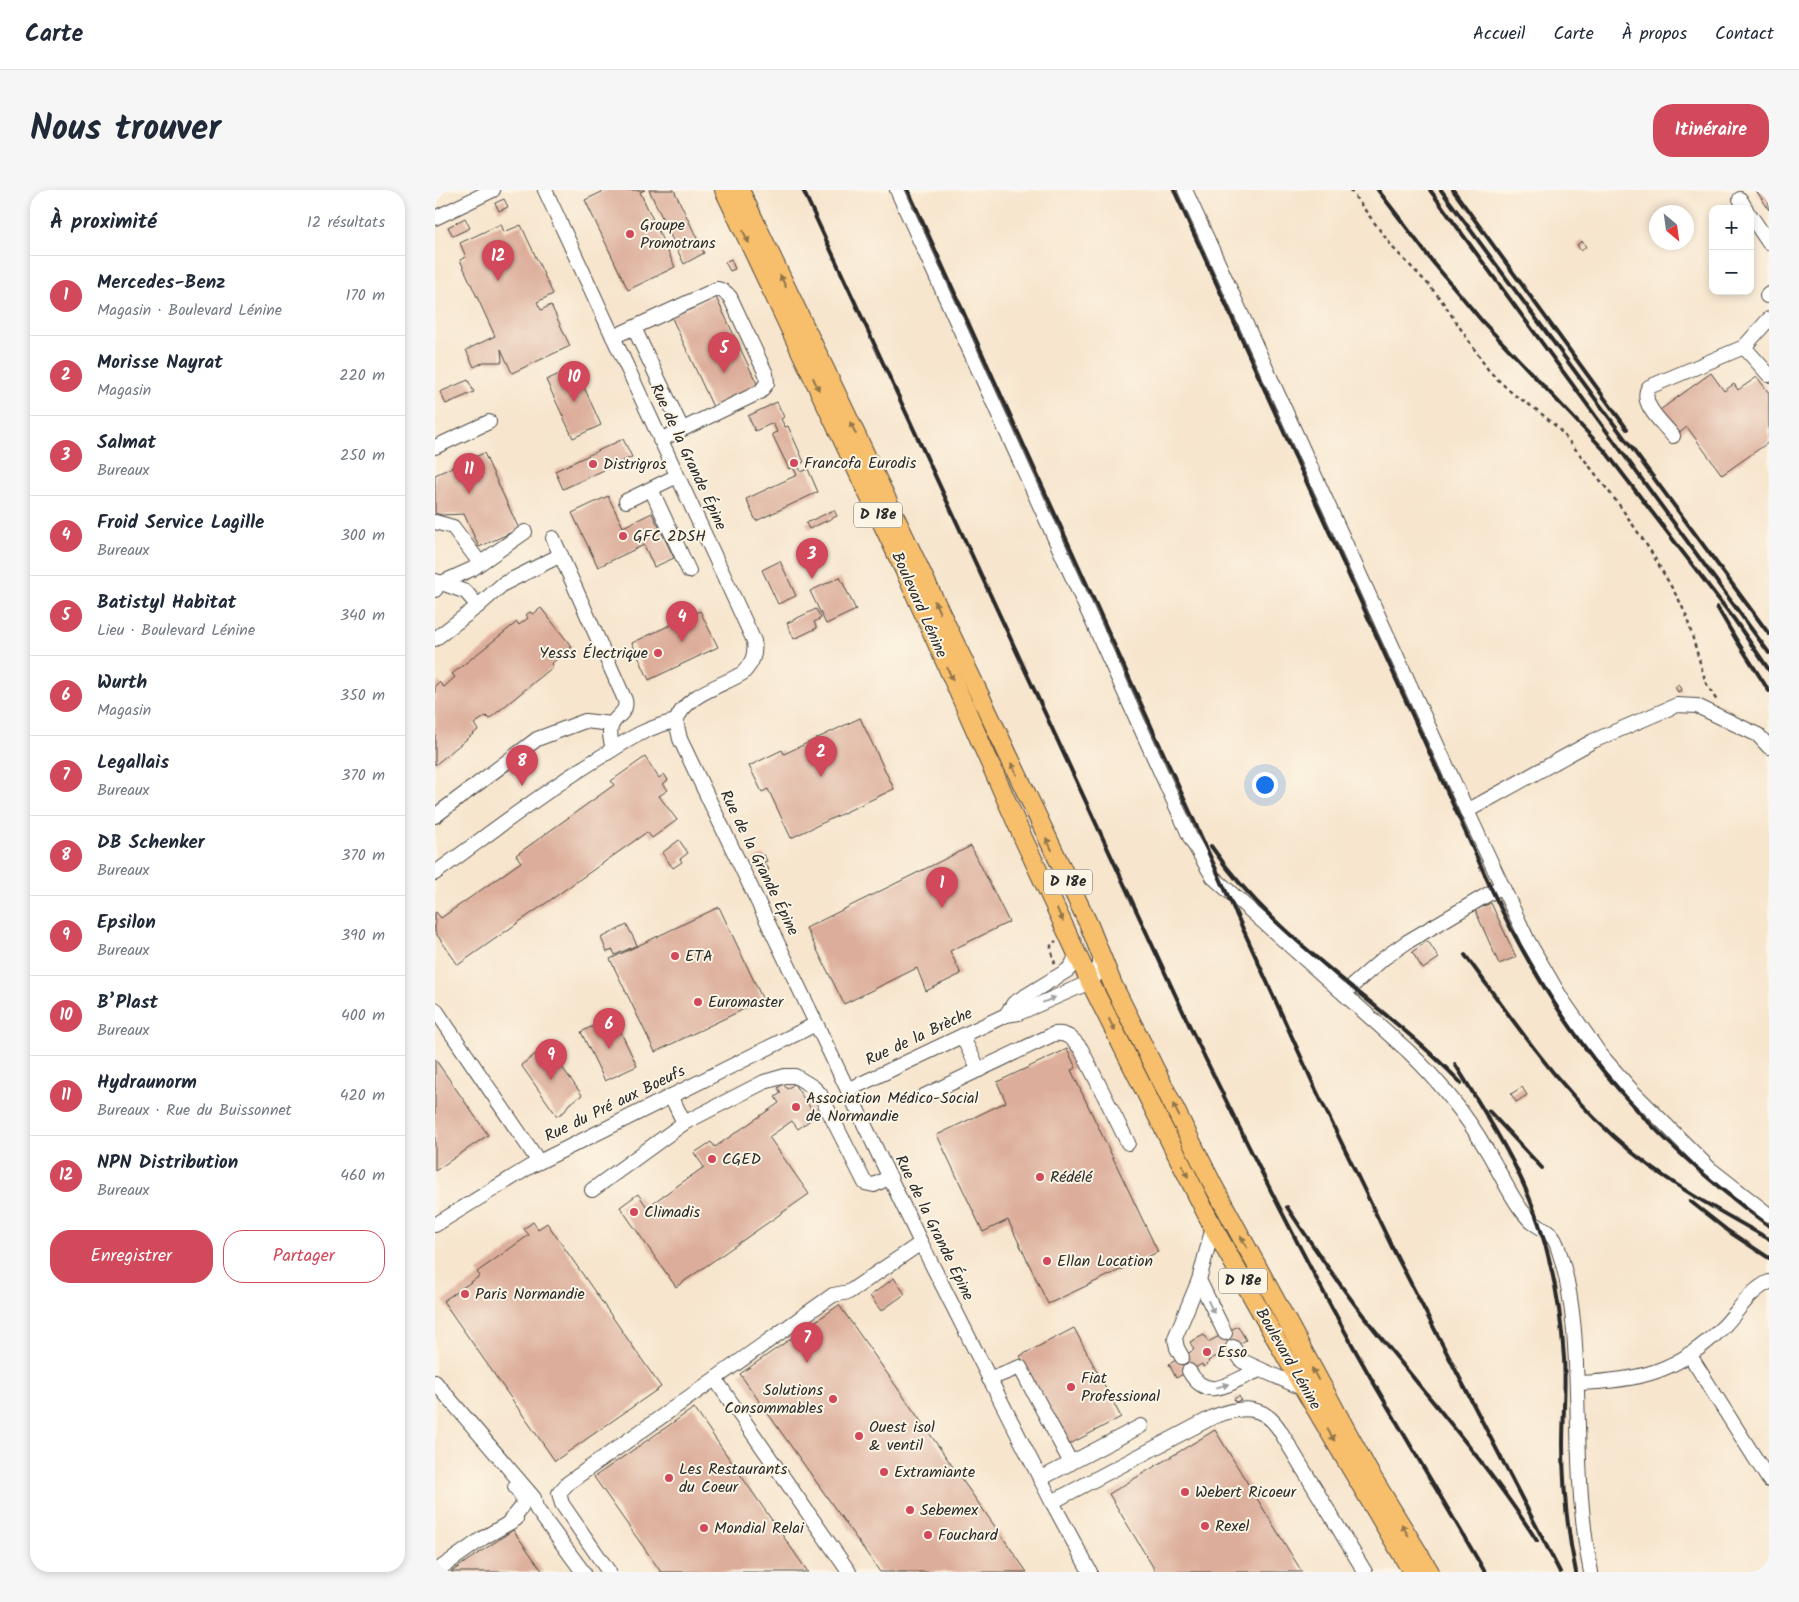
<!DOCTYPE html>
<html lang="fr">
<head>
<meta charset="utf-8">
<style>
  :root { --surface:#fff; --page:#f6f6f7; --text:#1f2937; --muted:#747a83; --line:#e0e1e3; --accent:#d1495b }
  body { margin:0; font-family:Kalam,sans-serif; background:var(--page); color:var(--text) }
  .controls { position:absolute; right:15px; top:15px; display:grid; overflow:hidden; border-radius:10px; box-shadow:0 2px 8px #0003 }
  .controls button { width:45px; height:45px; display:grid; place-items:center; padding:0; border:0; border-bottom:1px solid var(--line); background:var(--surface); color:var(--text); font:25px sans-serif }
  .compass { position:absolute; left:1214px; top:15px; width:45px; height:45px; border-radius:50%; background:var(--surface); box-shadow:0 2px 8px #0003; rotate:151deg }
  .you { position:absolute; left:829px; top:594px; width:18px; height:18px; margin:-12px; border:4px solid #fff; border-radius:50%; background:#1a73e8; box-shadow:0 0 0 8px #1a73e833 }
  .badge { display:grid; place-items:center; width:32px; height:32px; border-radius:50%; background:var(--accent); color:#fff; font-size:16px; font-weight:700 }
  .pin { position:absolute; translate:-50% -41px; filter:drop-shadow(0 1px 2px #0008) }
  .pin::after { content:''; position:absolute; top:26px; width:18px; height:15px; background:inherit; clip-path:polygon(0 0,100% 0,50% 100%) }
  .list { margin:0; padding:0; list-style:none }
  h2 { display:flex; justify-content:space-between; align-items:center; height:65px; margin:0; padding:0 20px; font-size:21px }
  h2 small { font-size:16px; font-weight:400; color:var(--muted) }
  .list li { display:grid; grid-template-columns:32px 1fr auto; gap:15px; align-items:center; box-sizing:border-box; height:80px; padding:0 20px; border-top:1px solid var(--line) }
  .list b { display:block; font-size:19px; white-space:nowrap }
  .list p { margin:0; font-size:16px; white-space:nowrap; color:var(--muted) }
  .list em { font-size:16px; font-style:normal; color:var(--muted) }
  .actions { display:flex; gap:10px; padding:15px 20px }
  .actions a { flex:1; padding:11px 0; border:1px solid var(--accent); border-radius:20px; text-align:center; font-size:18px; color:var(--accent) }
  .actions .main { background:var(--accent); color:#fff }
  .map { position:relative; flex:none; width:1334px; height:1382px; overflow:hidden; border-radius:20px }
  header { display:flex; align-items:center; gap:30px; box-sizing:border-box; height:70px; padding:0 25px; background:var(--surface); border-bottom:1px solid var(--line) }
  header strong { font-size:24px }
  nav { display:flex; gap:28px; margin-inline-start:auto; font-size:18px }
  .intro { display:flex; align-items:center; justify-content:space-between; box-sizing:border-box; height:120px; padding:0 30px }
  h1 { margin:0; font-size:35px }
  .button { padding:12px 22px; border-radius:20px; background:var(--accent); color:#fff; font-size:18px; font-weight:700 }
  main { display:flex; gap:30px; padding:0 30px }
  aside { flex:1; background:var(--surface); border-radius:20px; box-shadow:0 2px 8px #0003 }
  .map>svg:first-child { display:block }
  .building { fill:#dcad9a }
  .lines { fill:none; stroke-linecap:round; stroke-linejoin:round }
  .minor-casing { stroke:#4a4743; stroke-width:16 }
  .major-casing { stroke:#4a4743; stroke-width:20 }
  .path { stroke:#4a4743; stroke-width:2.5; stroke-dasharray:4 4; stroke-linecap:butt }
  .minor { stroke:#fff; stroke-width:14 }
  .major { stroke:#f7bf6c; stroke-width:18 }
  .rail { stroke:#2b2b2b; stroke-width:4 }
  .oneway { fill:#91754c }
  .oneway2 { fill:#a0a0a0 }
  .poi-dot { fill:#d1495b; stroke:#fcf5e5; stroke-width:2 }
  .labels { text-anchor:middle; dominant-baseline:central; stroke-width:4; stroke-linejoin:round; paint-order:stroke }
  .shield { fill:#fcf5e5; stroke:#6a6863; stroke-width:1 }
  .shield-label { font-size:15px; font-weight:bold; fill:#2b2b2b }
  .poi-label { font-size:16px; fill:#2b2b2b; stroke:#fcf5e5; text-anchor:start }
  .street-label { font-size:16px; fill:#2b2b2b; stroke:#fcf5e5 }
</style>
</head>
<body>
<header>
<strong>Carte</strong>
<nav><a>Accueil</a><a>Carte</a><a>À propos</a><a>Contact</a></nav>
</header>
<div class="intro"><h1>Nous trouver</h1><a class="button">Itinéraire</a></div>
<main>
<aside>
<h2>À proximité<small>12 résultats</small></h2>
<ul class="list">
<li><span class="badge">1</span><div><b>Mercedes-Benz</b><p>Magasin · Boulevard Lénine</p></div><em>170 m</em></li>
<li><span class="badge">2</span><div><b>Morisse Nayrat</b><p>Magasin</p></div><em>220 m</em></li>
<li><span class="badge">3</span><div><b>Salmat</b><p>Bureaux</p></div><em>250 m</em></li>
<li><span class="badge">4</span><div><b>Froid Service Lagille</b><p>Bureaux</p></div><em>300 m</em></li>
<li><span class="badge">5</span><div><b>Batistyl Habitat</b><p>Lieu · Boulevard Lénine</p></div><em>340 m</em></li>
<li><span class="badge">6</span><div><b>Wurth</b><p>Magasin</p></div><em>350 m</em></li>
<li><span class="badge">7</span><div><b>Legallais</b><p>Bureaux</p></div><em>370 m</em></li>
<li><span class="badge">8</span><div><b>DB Schenker</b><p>Bureaux</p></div><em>370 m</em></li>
<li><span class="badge">9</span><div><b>Epsilon</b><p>Bureaux</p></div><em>390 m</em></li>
<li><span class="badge">10</span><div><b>B’Plast</b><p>Bureaux</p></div><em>400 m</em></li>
<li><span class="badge">11</span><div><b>Hydraunorm</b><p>Bureaux · Rue du Buissonnet</p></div><em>420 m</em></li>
<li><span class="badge">12</span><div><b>NPN Distribution</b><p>Bureaux</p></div><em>460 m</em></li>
</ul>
<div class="actions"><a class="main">Enregistrer</a><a>Partager</a></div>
</aside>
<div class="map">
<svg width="1334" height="1382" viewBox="0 0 1334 1382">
  <rect width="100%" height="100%" fill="#fcf5e5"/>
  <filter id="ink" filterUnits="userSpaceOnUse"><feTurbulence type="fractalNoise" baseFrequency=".02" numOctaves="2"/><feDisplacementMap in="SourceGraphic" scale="10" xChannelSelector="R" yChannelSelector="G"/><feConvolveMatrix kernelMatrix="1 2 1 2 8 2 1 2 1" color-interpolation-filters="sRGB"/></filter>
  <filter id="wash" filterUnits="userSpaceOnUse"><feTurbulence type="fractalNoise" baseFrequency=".0096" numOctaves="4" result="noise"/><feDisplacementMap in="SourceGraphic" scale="20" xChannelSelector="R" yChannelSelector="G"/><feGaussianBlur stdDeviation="1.12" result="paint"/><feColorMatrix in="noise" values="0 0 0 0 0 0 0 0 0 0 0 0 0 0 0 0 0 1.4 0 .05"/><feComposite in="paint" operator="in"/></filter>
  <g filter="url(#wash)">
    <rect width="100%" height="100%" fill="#f7e5cd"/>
    <g id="blocks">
      <g class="building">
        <polygon points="171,0 210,0 205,2 240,77 193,100 150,10"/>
        <polygon points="214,0 239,0 269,63 249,74"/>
        <polygon points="1321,0 1334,0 1334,20"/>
        <polygon points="69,9 73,17 64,21 60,13"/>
        <polygon points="30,28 35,38 18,46 13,37"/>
        <polygon points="66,34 69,42 86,35 118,104 102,112 106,120 116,115 135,156 77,183 66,159 67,172 49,172 39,177 31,160 60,146 25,70 31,67 25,53"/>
        <polygon points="1147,51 1151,57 1146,61 1142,55"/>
        <polygon points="296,69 300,79 295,81 290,72"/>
        <polygon points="280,105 323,196 278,217 236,126"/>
        <polygon points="140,177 166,235 138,248 111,190"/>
        <polygon points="1276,183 1289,201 1299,194 1303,200 1322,187 1334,203 1334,252 1287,285 1252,237 1243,244 1225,220"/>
        <polygon points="33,190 39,202 11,214 5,202"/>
        <polygon points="342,212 349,227 346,229 350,237 353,236 369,272 363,275 366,282 373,279 383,302 321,331 311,309 362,285 358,277 354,279 337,244 342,242 338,233 320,241 313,226"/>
        <polygon points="188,249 197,267 128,299 120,281"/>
        <polygon points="49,263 84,339 44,357 29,324 7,325 0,323 0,285"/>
        <polygon points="173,306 188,337 217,323 239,368 219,377 209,355 163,377 137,323"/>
        <polygon points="399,320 402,326 374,339 371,333"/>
        <polygon points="345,371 361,406 343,414 327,380"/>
        <polygon points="405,387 421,420 391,434 375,401"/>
        <polygon points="106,418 137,457 116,474 118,477 54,529 51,526 39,534 43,540 0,575 0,496 4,492 9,497 20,487 17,484 82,432 84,435 93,428 91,425 95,422 98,424"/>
        <polygon points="381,419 386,428 379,432 382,438 359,449 352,433"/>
        <polygon points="265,421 283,457 214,490 197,453"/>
        <polygon points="1244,494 1247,500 1243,502 1240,497"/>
        <polygon points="425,528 459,599 356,648 333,599 327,602 314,576 347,560 349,564"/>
        <polygon points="210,567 224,588 229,584 233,590 228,594 233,600 224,606 242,630 217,648 212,642 23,775 0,742 0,723 1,722 6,728 86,672 81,665 179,595 176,591"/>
        <polygon points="244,650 253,663 245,669 247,672 238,678 227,663"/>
        <polygon points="536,656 574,732 515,761 526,784 491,801 482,778 409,814 371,738"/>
        <polygon points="329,665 332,671 322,675 319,669"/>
        <polygon points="331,674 334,680 327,683 324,678"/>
        <polygon points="1056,713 1081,767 1064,774 1040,720"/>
        <polygon points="284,717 328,810 220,862 175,769"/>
        <polygon points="192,735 202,755 180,765 178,760 172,762 166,748"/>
        <polygon points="993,751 1004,768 988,779 977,762"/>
        <polygon points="178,826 202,876 170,891 146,842"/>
        <polygon points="112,856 147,905 133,915 130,921 122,926 86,875"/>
        <polygon points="632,859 641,878 636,880 723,1062 613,1114 573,1030 548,1042 502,945 571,912 562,892"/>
        <polygon points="0,869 53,945 0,981"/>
        <polygon points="348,894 352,899 359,894 381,926 363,939 357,931 334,947 374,1004 241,1097 185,1017 203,1004 212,1017 269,977 259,963 276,952 280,957 344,913 340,907 346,903 343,898"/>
        <polygon points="1087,897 1092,905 1081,912 1076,904"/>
        <polygon points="122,937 125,943 119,947 116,940"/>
        <polygon points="98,1032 103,1039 112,1033 226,1197 120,1271 8,1111 45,1086 42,1082 94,1045 89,1039"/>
        <polygon points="459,1088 470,1104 446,1121 435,1106"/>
        <polygon points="404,1115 592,1382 445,1382 305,1184"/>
        <polygon points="803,1136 811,1150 773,1171 774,1173 768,1177 767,1174 741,1188 734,1174 759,1160 755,1152 769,1145 773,1152"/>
        <polygon points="639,1138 686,1227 633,1255 585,1166"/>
        <polygon points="804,1206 806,1210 800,1212 799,1209"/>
        <polygon points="259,1218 373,1382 226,1382 159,1287"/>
        <polygon points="780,1240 867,1382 721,1382 674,1304"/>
        <polygon points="78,1340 108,1382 16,1382 32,1371"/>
      </g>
    </g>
  </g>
  <g filter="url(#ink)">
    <use href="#blocks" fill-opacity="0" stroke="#4a4743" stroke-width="1"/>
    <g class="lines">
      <g class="minor-casing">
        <g id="minor">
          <path d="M110 0 319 451C321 465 317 473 308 483 285 497 251 504 241 531L245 549 486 1053 617 1312 655 1382"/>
          <path d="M462 0 756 649 778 687 973 861C1003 890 1030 923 1051 959 1063 978 1072 1000 1085 1018 1089 1023 1093 1029 1097 1032 1110 1041 1118 1042 1123 1058 1142 1114 1141 1176 1143 1235 1144 1283 1146 1334 1156 1382"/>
          <polyline points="750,0 1032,621 1093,751 1126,808 1165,864 1199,903 1274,978 1334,1025"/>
          <polyline points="1305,9 1311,19"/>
          <polyline points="1315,25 1334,53"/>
          <polyline points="0,28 58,0"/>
          <polyline points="1332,106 1334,104"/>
          <polyline points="199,138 247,239"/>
          <path d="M178 147 282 99C288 100 291 102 295 107L331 184 332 193 325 202 225 250"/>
          <polyline points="1309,157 1334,185"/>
          <path d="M1238 246C1229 234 1203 213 1214 197L1309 157 1334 129"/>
          <polyline points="0,257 54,232"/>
          <polyline points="216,299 254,381"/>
          <polyline points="191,311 242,286"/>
          <polyline points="0,332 18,337 45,373"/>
          <path d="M118 348 190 510C193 522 182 525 177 534 173 542 176 551 178 559"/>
          <polyline points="0,400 4,394 37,379 90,342"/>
          <polyline points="43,416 68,394 126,365"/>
          <polyline points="0,449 43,416 31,402 1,391"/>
          <polyline points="1032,621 1158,551 1242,515 1262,516 1323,545 1334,557"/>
          <polyline points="0,626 102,549 150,531 177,534"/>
          <path d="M0 683C57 642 112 599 172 563 194 549 215 536 241 531"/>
          <polyline points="909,803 949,768 972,752 1067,696"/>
          <polyline points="0,819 104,972"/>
          <polyline points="571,825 579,813 633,780 638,773 642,762"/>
          <polyline points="527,846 544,880"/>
          <polyline points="413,900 571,825 584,823 655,792 659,788 665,775 665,764"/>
          <polyline points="236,906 249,933"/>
          <path d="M489 906 619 844C632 842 639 850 646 859L693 953"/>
          <polyline points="157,1000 249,933 329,892 350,886 360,886 378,897 385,904 430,993 439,995 455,987"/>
          <polyline points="0,1035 96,976 381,834"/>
          <polyline points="778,1037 764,1090 790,1143"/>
          <polyline points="798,1157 807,1171 869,1199"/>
          <polyline points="1254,1164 1334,1290"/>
          <polyline points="747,1167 742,1158 740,1148 764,1090"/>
          <path d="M754 1181C774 1216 799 1188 825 1180"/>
          <polyline points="280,1189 414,1382"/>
          <polyline points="554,1189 585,1177 636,1273"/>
          <polyline points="0,1192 99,1308 101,1318 148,1382"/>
          <path d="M1142 1193C1204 1191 1243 1182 1288 1137 1303 1122 1314 1101 1334 1092"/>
          <polyline points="605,1289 706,1236"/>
          <path d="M617 1312 778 1227C804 1217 827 1213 844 1239L930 1382"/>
          <path d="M73 1333C86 1318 95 1314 80 1297"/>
          <polyline points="0,1382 48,1348 81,1329"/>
          <polyline points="174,1382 127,1314 124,1303 133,1293 398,1105 414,1102 486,1053"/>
        </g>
      </g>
      <g class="major-casing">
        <g id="major">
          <polyline points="289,0 471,384 589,650 655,792 778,1037 869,1199 977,1382"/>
          <polyline points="305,0 654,735 678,795 778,995 934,1282 995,1382"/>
        </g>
      </g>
      <g class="path">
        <polyline points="915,0 959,59 993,94 1007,111 1054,181 1078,204 1102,220 1122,237 1152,273 1185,316 1215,360 1244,410 1251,425 1271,493 1282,511"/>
        <polyline points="620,774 616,760 616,754 621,751"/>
      </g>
      <use href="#minor" class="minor"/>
      <use href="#major" class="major"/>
      <g class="rail">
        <path d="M368 0 757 841C814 958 872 1076 937 1190 974 1254 1012 1318 1050 1382"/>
        <polyline points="473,0 881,900 956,1055 1125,1382"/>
        <path d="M739 0 1055 696C1122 840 1205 942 1334 1036"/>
        <polyline points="943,0 997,71 1047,131 1170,261 1299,429 1334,480"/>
        <polyline points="995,0 1334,463"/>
        <polyline points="1006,0 1334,444"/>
        <polyline points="1018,0 1192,239"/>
        <polyline points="1282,417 1302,451 1334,501"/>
        <path d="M776 656C842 753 946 810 1026 893"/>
        <path d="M1030 765C1084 838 1128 906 1199 964 1241 998 1288 1023 1334 1049"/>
        <path d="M1020 874C1041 908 1063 942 1081 978 1110 1037 1125 1102 1129 1168 1131 1197 1128 1226 1128 1255 1128 1298 1132 1340 1141 1382"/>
        <polyline points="1054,921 1107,978"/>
        <polyline points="1255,1011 1293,1041 1334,1068"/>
        <path d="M852 1017C877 1055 903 1093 931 1129 989 1203 1051 1271 1102 1351"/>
      </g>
    </g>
    <defs><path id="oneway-solid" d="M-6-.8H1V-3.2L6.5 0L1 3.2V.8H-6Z" transform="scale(1.25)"/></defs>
    <g class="oneway">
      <use href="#oneway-solid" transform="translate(311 47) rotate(65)"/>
      <use href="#oneway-solid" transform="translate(348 91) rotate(-115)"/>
      <use href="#oneway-solid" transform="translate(381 194) rotate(65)"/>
      <use href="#oneway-solid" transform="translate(418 238) rotate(-115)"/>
      <use href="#oneway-solid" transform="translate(502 417) rotate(-115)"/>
      <use href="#oneway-solid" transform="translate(515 484) rotate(66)"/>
      <use href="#oneway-solid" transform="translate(579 579) rotate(-115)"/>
      <use href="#oneway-solid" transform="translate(614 654) rotate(-116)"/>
      <use href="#oneway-solid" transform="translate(625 725) rotate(65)"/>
      <use href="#oneway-solid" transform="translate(677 835) rotate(63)"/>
      <use href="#oneway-solid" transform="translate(741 920) rotate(-117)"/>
      <use href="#oneway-solid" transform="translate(750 981) rotate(63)"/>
      <use href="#oneway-solid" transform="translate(809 1052) rotate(-118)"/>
      <use href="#oneway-solid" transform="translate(880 1184) rotate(-118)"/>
      <use href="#oneway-solid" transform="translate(896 1245) rotate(59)"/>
      <use href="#oneway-solid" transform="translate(970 1340) rotate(-121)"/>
    </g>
    <g class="oneway2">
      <use href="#oneway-solid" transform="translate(614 810) rotate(-23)"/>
      <use href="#oneway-solid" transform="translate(776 1117) rotate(65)"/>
      <use href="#oneway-solid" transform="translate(787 1196) rotate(-16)"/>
    </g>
  </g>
  <g class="poi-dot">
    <circle cx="195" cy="44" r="5"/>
    <circle cx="359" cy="273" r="5"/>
    <circle cx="158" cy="274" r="5"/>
    <circle cx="188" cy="346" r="5"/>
    <circle cx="223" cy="463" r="5"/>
    <circle cx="240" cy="766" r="5"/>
    <circle cx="263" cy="812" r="5"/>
    <circle cx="361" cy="917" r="5"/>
    <circle cx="277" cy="969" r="5"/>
    <circle cx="605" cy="987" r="5"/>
    <circle cx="199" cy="1022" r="5"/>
    <circle cx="612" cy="1071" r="5"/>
    <circle cx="30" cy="1104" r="5"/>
    <circle cx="772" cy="1162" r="5"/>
    <circle cx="636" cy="1197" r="5"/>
    <circle cx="398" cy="1209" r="5"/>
    <circle cx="424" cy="1246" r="5"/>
    <circle cx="449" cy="1282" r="5"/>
    <circle cx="234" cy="1288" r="5"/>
    <circle cx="750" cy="1302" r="5"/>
    <circle cx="475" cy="1320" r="5"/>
    <circle cx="770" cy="1336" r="5"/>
    <circle cx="269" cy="1338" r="5"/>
    <circle cx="493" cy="1345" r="5"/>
  </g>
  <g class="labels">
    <g class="shield">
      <rect x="419" y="312.5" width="48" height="25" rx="4"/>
      <rect x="609" y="679.5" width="48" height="25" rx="4"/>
      <rect x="784" y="1078.5" width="48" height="25" rx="4"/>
    </g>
    <g class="shield-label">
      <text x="443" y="325">D 18e</text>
      <text x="633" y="692">D 18e</text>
      <text x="808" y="1091">D 18e</text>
    </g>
    <g class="poi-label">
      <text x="205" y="35">Groupe<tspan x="205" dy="18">Promotrans</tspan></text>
      <text x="369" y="273">Francofa Eurodis</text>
      <text x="168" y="274">Distrigros</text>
      <text x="198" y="346">GFC 2DSH</text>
      <text x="213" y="463" text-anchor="end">Yesss Électrique</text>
      <text x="250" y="766">ETA</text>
      <text x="273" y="812">Euromaster</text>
      <text x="371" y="908">Association Médico-Social<tspan x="371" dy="18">de Normandie</tspan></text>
      <text x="287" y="969">CGED</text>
      <text x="615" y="987">Rédélé</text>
      <text x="209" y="1022">Climadis</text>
      <text x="622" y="1071">Ellan Location</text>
      <text x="40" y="1104">Paris Normandie</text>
      <text x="782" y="1162">Esso</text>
      <text x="646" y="1188">Fiat<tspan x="646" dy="18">Professional</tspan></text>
      <text x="388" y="1200" text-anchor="end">Solutions<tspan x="388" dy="18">Consommables</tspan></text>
      <text x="434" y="1237">Ouest isol<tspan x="434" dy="18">&amp; ventil</tspan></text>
      <text x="244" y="1279">Les Restaurants<tspan x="244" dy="18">du Coeur</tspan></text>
      <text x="459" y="1282">Extramiante</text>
      <text x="760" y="1302">Webert Ricoeur</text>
      <text x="485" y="1320">Sebemex</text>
      <text x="780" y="1336">Rexel</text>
      <text x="279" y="1338">Mondial Relai</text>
      <text x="503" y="1345">Fouchard</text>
    </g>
    <g class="street-label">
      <text transform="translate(253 267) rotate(65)">Rue de la Grande Épine</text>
      <text transform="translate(484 415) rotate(66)">Boulevard Lénine</text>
      <text transform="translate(324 673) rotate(64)">Rue de la Grande Épine</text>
      <text transform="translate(484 847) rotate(-25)">Rue de la Brèche</text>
      <text transform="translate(180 914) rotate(-26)">Rue du Pré aux Boeufs</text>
      <text transform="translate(499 1038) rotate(64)">Rue de la Grande Épine</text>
      <text transform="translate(853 1169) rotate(60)">Boulevard Lénine</text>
    </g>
  </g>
</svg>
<div class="controls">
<button>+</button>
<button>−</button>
</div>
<svg class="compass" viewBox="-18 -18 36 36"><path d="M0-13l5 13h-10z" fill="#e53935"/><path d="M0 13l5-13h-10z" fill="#747a83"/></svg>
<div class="you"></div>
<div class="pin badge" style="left:507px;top:718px">1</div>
<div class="pin badge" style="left:386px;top:587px">2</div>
<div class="pin badge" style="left:377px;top:389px">3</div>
<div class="pin badge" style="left:247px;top:452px">4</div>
<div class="pin badge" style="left:289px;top:183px">5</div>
<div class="pin badge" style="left:174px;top:859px">6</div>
<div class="pin badge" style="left:372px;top:1173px">7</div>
<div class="pin badge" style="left:87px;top:596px">8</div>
<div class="pin badge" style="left:116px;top:890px">9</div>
<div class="pin badge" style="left:139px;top:212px">10</div>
<div class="pin badge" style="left:34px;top:304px">11</div>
<div class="pin badge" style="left:63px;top:91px">12</div>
</div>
</main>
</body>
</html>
